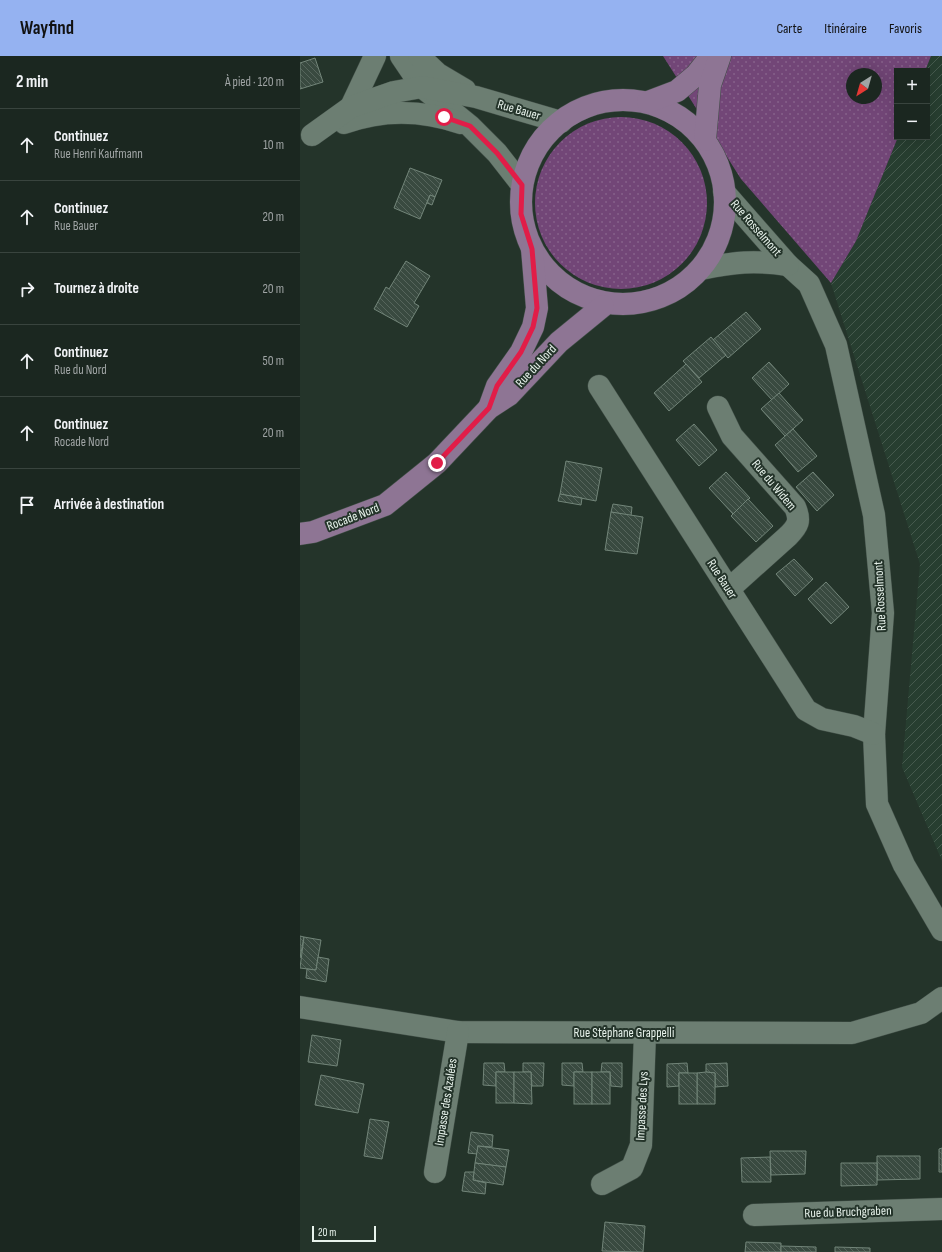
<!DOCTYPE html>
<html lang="fr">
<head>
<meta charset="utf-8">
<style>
  :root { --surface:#1b2720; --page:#28332d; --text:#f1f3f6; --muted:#a0a5a5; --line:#39443e; --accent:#95b2f1 }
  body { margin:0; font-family:"Sofia Sans Condensed",sans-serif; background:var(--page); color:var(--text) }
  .controls { position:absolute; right:12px; top:12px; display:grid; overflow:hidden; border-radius:0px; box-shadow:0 4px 16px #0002 }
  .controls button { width:36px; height:36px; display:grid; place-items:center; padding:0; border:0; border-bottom:1px solid var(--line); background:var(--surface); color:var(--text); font:20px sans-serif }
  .compass { position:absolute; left:546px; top:12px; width:36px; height:36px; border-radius:50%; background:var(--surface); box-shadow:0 4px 16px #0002; rotate:217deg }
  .scale { position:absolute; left:12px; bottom:10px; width:64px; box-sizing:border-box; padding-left:4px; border:2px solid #e8f3ec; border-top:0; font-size:11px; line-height:14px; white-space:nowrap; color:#e8f3ec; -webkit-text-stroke:3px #24342a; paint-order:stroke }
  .stop { position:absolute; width:12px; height:12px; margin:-9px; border:3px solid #e11d48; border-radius:50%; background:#fff }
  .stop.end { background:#e11d48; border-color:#fff; box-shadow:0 1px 4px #0008 }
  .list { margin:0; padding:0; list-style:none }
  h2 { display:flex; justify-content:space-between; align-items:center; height:52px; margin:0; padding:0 16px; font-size:17px }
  h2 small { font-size:13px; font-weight:400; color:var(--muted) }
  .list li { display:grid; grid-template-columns:26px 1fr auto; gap:12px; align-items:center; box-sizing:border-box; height:72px; padding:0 16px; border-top:1px solid var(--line) }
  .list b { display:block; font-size:15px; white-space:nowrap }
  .list p { margin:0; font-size:13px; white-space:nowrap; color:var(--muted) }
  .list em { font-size:13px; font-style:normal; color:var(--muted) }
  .icon { flex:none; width:22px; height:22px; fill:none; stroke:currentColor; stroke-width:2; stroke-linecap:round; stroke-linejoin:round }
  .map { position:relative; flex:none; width:642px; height:1196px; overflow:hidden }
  header { display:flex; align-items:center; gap:24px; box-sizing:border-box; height:56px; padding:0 20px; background:var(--accent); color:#111 }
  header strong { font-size:19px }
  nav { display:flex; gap:22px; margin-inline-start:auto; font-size:14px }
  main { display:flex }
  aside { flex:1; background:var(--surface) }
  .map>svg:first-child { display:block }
  .industrial { fill:url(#industrial-furrows) }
  .grass { fill:url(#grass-dots); fill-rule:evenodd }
  .building { fill:url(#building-back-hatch); stroke:#728579 }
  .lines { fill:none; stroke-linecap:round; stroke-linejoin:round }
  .minor-casing { stroke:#414f47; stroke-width:23 }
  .major-casing { stroke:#414f47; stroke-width:23 }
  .minor { stroke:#6c7e72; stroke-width:22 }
  .major { stroke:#8e7594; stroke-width:22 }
  .route { stroke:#e11d48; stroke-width:5 }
  .labels { text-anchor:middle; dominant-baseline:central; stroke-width:4; stroke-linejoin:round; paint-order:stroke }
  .street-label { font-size:13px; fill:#e8f3ec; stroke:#24342a }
</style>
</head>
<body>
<header>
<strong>Wayfind</strong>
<nav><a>Carte</a><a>Itinéraire</a><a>Favoris</a></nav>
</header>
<main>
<aside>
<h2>2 min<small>À pied · 120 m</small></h2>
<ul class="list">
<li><svg class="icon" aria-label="ahead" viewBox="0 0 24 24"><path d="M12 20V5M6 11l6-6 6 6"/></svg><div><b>Continuez</b><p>Rue Henri Kaufmann</p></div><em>10 m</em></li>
<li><svg class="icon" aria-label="ahead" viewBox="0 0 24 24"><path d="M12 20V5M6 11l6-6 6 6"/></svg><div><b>Continuez</b><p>Rue Bauer</p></div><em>20 m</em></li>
<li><svg class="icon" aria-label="right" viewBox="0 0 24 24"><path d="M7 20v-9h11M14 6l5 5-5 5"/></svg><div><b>Tournez à droite</b></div><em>20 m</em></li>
<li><svg class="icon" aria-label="ahead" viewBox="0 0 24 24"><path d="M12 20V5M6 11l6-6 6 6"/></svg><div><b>Continuez</b><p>Rue du Nord</p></div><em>50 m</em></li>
<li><svg class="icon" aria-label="ahead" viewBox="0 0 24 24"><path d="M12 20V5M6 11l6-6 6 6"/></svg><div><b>Continuez</b><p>Rocade Nord</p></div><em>20 m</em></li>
<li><svg class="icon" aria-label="arrive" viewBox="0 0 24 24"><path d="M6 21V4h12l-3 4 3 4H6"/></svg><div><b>Arrivée à destination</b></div></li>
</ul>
</aside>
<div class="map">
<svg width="642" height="1196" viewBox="0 0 642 1196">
  <defs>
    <pattern id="industrial-furrows" width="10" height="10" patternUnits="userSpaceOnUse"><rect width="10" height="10" fill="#273e30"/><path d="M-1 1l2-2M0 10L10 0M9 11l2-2" fill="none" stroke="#465a4e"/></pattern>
    <pattern id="grass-dots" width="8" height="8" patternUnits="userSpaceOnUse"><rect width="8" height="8" fill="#724677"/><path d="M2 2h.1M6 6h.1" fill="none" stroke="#86618a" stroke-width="1.8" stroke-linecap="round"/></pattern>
    <pattern id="building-back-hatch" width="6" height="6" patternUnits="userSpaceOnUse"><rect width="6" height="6" fill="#394a40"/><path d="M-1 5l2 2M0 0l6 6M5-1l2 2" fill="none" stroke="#56655c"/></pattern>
  </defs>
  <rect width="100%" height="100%" fill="#24342a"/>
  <polygon class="industrial" points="631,0 642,0 642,805 602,711 620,508 531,227 556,185 598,81 627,81 627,15 625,15"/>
  <g class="grass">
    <path d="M363 0H631L625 15H597V81H598L556 185 531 227 441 123ZM552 18H576V42H552Z"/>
    <circle cx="321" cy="147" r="86"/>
  </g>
  <g class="building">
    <polygon points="15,2 23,26 0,33 0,7"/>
    <polygon points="110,112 142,124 135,141 130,139 120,163 94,152"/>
    <polygon points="130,139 135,141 132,149 127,147"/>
    <polygon points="106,205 130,220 114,247 119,250 107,271 74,253 86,231 89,233"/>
    <polygon points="446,256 461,273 428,302 413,284"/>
    <polygon points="411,281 426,299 399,322 383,305"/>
    <polygon points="469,306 489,328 472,344 452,322"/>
    <polygon points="386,308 402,326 369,355 354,337"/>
    <polygon points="479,337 503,364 485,380 461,353"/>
    <polygon points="394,368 417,394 399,410 376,384"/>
    <polygon points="493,373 517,400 498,416 475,389"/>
    <polygon points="266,405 302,412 296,445 260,438"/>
    <polygon points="426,416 450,442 433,458 409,432"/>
    <polygon points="513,416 534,439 517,455 496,431"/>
    <polygon points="260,438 282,442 281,449 258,445"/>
    <polygon points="448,443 473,470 456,486 431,460"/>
    <polygon points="313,448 332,451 331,460 311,456"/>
    <polygon points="311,456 343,461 337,498 305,494"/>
    <polygon points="494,503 513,523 495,540 476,518"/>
    <polygon points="526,526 549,551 531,568 508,543"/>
    <polygon points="0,880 4,881 0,902"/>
    <polygon points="4,881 21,884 16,914 0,912"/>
    <polygon points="18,901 29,903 26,926 6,922 7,913 16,914"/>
    <polygon points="12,979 41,984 37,1010 8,1006"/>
    <polygon points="184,1007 204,1007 205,1016 196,1016 196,1030 183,1029"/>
    <polygon points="223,1007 244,1007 243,1030 232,1030 231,1016 223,1016"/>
    <polygon points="262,1007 282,1007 283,1016 274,1016 274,1030 262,1029"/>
    <polygon points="302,1007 322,1007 322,1031 311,1030 310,1016 301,1016"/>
    <polygon points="387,1007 388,1017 379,1017 379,1030 367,1031 367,1008"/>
    <polygon points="427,1007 428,1030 415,1031 415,1017 406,1016 406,1008"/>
    <rect x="196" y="1016" width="18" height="31"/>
    <polygon points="214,1016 231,1016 232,1048 214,1047"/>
    <rect x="274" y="1016" width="18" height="32"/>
    <rect x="292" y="1016" width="18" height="32"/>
    <polygon points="406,1016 415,1017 415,1048 397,1048 397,1017"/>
    <rect x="379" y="1017" width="18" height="31"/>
    <polygon points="21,1019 64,1028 58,1057 15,1049"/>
    <polygon points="70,1063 89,1066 82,1103 64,1100"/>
    <polygon points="171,1076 193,1079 192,1091 178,1090 177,1098 168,1097"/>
    <polygon points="178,1090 209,1094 206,1111 175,1107"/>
    <polygon points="642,1092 642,1116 639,1116 639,1093"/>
    <polygon points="470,1095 506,1095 505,1118 471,1119"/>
    <polygon points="577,1100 620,1100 620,1123 577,1124"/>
    <polygon points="470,1101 471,1126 442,1126 441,1102"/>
    <polygon points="175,1107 206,1111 203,1129 173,1124"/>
    <polygon points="541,1107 577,1107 577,1129 541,1130"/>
    <polygon points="165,1116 174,1116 173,1124 186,1127 185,1138 162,1135"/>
    <polygon points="305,1166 345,1170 343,1196 302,1195"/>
    <polygon points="446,1186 481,1187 481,1196 445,1196"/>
    <polygon points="481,1190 516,1191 516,1196 481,1196"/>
    <polygon points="535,1191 570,1192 570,1196 535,1196"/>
  </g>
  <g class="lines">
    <g class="minor-casing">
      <g id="minor">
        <polyline points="101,0 122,31 170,70 197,97 222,129"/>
        <polyline points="119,0 138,18 165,34"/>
        <polyline points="51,51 75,0"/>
        <path d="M44 67C82 53 123 54 161 67"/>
        <polyline points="12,79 51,51 94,36 122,31 176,41 261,66"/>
        <polyline points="424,136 488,209 509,228 536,289 574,459 583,557 574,678 577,748 604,809 642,874"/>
        <path d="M401 213C435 206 454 204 488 209"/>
        <polyline points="299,330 506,654 522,663 554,670 574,678"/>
        <path d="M418 351 432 380 495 451C501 465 498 470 488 480L429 533"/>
        <polyline points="0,951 158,976 552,977 621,957 642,942"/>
        <polyline points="135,1116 158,976"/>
        <polyline points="302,1128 332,1112 341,1089 345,977"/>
        <polyline points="454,1159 642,1153"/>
      </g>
    </g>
    <g class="major-casing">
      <g id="major">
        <circle cx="323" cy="146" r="102"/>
        <polyline points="348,46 377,35 396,19 411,0"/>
        <polyline points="405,84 410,29 420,0"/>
        <polyline points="189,352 197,330 221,296 233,271 237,252 232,193"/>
        <polyline points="0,478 13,476 85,449 137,407 189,352 209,339 259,286 303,250"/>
      </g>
    </g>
    <use href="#minor" class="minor"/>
    <use href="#major" class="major"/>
  </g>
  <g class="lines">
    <polyline class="route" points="137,407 189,352 197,330 221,296 233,271 237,252 232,193 221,158 222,129 197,97 170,70 144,61"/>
  </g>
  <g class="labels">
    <g class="street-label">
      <text transform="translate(219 54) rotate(16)">Rue Bauer</text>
      <text transform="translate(456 172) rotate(49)">Rue Rosselmont</text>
      <text transform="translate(236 310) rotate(-47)">Rue du Nord</text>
      <text transform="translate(474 429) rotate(50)">Rue du Widem</text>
      <text transform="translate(53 461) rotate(-21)">Rocade Nord</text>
      <text transform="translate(422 523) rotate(57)">Rue Bauer</text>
      <text transform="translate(580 540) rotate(-93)">Rue Rosselmont</text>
      <text x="324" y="977">Rue Stéphane Grappelli</text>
      <text transform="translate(146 1046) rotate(-81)">Impasse des Azalées</text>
      <text transform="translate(342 1050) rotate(-87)">Impasse des Lys</text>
      <text transform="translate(548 1156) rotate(-2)">Rue du Bruchgraben</text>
    </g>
  </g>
</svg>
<div class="controls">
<button>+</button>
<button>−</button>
</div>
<svg class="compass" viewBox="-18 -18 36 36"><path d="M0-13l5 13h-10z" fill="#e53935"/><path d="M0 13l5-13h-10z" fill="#a0a5a5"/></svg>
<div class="scale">20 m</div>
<div class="stop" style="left:144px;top:61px"></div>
<div class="stop end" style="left:137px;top:407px"></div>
</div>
</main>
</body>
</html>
